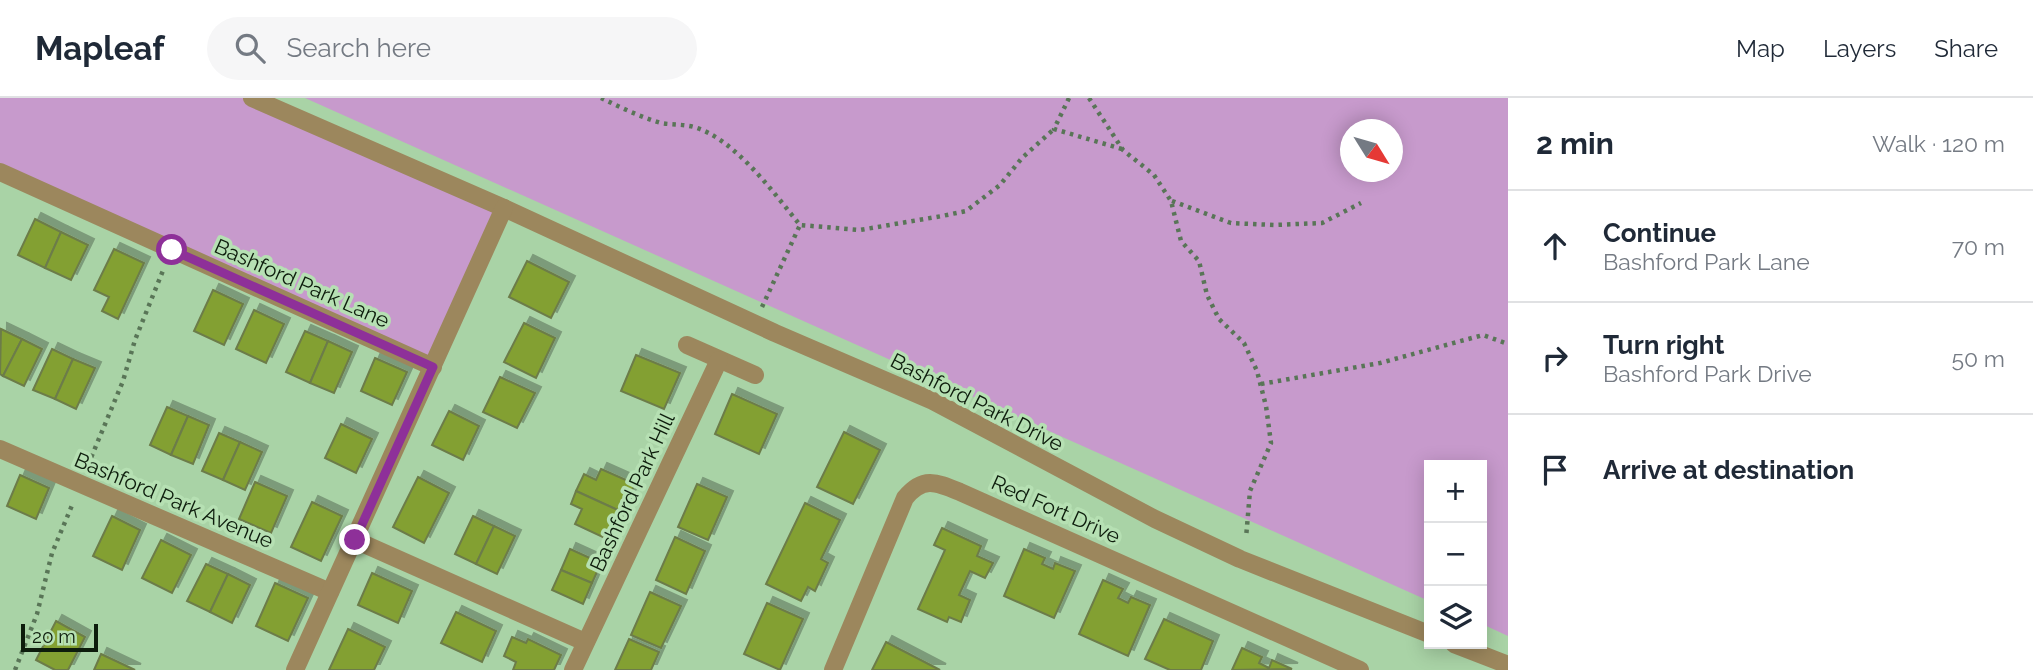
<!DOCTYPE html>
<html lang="en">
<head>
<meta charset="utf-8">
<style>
  :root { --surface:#fff; --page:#f6f6f7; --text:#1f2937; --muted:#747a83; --line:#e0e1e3 }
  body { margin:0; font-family:Raleway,sans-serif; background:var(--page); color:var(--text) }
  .controls { position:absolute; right:21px; bottom:21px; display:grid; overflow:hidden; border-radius:0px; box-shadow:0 4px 18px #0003 }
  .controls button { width:63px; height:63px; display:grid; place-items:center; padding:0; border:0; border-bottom:2px solid var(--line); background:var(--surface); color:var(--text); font:35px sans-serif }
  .compass { position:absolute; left:1340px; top:21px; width:63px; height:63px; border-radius:50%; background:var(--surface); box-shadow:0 4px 18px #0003; rotate:127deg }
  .scale { position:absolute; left:21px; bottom:18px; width:77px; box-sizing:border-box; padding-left:7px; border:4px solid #0d1c0c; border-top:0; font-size:19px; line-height:24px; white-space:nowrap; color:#0d1c0c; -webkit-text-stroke:5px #b6e0b3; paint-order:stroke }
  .stop { position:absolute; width:21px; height:21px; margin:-16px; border:5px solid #8e3099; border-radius:50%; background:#fff }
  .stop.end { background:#8e3099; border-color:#fff; box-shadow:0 2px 7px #0008 }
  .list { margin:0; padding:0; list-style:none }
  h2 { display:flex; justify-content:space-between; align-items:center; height:91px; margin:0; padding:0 28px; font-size:30px }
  h2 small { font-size:23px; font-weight:400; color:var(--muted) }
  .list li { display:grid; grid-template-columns:46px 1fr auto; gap:21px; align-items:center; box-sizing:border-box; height:112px; padding:0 28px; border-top:2px solid var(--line) }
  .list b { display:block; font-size:26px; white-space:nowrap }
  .list p { margin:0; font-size:23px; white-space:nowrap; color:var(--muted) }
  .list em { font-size:23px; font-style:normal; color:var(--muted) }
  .icon { flex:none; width:38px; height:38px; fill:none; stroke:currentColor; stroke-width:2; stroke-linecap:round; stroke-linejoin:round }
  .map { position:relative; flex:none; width:1508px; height:572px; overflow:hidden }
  header { display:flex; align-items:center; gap:42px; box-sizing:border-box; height:98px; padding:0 35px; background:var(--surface); border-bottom:2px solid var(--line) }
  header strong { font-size:33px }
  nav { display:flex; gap:38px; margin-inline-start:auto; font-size:24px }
  .search { width:490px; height:63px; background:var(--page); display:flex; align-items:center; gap:18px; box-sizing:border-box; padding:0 24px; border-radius:38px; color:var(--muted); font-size:26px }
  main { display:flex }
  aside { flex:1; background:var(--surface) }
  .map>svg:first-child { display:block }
  .green { fill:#c79acc; fill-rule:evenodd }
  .building { fill:#83a031; stroke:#6c7c49; stroke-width:2; filter:url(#shadow) }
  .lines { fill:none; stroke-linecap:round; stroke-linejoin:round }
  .path { stroke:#597557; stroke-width:4.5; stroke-dasharray:3.5 5; stroke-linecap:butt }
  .street { stroke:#9c875d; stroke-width:18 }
  .route { stroke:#8e3099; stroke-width:9 }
  .labels { text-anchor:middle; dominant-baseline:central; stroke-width:7; stroke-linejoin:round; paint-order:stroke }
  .street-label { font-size:21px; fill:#0d1c0c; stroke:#b6e0b3 }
</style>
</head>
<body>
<header>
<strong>Mapleaf</strong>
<div class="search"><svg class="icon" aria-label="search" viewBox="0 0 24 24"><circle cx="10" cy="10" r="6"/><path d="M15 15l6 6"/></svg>Search here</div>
<nav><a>Map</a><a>Layers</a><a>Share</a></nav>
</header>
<main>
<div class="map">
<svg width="1508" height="572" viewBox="0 0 1508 572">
  <defs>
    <filter id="shadow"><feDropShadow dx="6" dy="-6" stdDeviation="0" flood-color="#0004"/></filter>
  </defs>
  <rect width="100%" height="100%" fill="#a9d3a6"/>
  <g class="green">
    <polygon points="0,0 254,0 504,110 433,269 0,74"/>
    <path d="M305 0H1508V538L1482 526V367H1429V503ZM1350 32H1392V74H1350Z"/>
  </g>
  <g class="building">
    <polygon points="35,121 61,134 45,170 18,157"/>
    <polygon points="61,134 88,147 71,182 45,170"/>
    <polygon points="114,151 144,165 118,221 102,213 109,199 94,192"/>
    <polygon points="527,163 569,184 551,220 509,199"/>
    <polygon points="213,192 243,206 224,247 194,233"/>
    <polygon points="254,212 284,226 266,265 236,251"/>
    <polygon points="524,225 555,240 536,280 504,264"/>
    <polygon points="1,231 22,241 3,278 0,276"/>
    <polygon points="305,233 328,243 310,285 286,274"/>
    <polygon points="22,241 42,251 24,288 3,278"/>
    <polygon points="328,243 352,254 334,295 310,285"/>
    <polygon points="52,251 73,261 55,301 33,292"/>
    <polygon points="636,257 680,275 664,311 621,293"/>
    <polygon points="375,260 407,274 392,307 361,293"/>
    <polygon points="73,261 95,270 76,311 55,301"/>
    <polygon points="500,279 535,295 517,330 483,314"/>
    <polygon points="732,296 777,316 759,356 715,336"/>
    <polygon points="167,309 188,318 171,357 150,347"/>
    <polygon points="449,313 479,328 463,362 432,347"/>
    <polygon points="188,318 209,327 193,366 171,357"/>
    <polygon points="341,326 372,341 356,375 325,360"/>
    <polygon points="844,334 880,352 853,406 817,389"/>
    <polygon points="219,335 240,344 223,382 202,373"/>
    <polygon points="240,344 262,354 245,392 223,382"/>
    <polygon points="601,371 635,386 622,414 576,393 584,376 596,382"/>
    <polygon points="20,377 49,390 36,421 7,408"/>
    <polygon points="418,379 449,395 424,445 393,429"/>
    <polygon points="255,384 287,398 271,435 239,421"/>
    <polygon points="697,386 727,399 708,442 678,429"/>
    <polygon points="576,393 622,414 609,442 575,426 582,411 571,406"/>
    <polygon points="312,404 342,418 321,463 291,449"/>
    <polygon points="805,405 840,422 821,461 828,465 815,493 808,489 801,503 766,486"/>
    <polygon points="112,418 140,432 122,472 93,458"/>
    <polygon points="473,418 494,428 476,466 455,456"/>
    <polygon points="494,428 515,438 497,476 476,466"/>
    <polygon points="942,430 981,448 977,458 993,465 985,480 970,473 959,497 970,502 961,524 949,519 947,524 918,511 945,452 934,447"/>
    <polygon points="675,439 705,453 686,496 656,482"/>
    <polygon points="161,442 191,457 172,495 142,480"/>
    <polygon points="570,451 601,465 592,485 561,472"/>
    <polygon points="1024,451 1045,460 1042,466 1053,471 1055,465 1075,473 1054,520 1004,498"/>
    <polygon points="206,466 228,476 210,514 187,503"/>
    <polygon points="561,472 592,485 583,506 552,492"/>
    <polygon points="372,475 412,493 398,525 358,507"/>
    <polygon points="228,476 250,487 232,525 210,514"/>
    <polygon points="1103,482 1123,491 1118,500 1128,505 1131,499 1150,507 1128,558 1079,536"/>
    <polygon points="275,485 308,500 288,543 256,528"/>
    <polygon points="650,494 681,508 661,550 631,537"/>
    <polygon points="767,505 803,521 780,572 744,556"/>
    <polygon points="456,514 496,533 482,564 441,545"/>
    <polygon points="1164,521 1213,543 1201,572 1170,572 1145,561"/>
    <polygon points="56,523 85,539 68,572 55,572 36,562"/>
    <polygon points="348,531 385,549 374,572 329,572"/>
    <polygon points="512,539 526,545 528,541 561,557 554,572 513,572 516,564 504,558"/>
    <polygon points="629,541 659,554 651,572 615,572"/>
    <polygon points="886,544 940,572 872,572"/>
    <polygon points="1242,550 1262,559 1259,565 1269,570 1272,562 1292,571 1232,572"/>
    <polygon points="101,556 135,572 94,572"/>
  </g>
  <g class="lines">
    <g class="path">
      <path d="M601 0C620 9 640 19 661 25 672 27 683 26 694 29 735 41 773 94 800 127L860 132 942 118 966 113 1000 87 1022 60 1054 31"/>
      <polyline points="1069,0 1054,31 1122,51"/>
      <polyline points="1089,0 1123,52 1154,77 1171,103 1181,143 1199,163 1207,197 1219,221 1244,245 1257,273 1266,308 1271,345 1250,393 1246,440"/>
      <polyline points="1172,103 1231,125 1274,127 1322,125 1361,105"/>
      <polyline points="762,209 800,127"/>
      <polyline points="1261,286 1380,265 1483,237 1508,246"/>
      <polyline points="88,367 123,283 135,242 164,170"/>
      <polyline points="15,572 37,516 52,455 73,405"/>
    </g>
    <g class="street">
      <polyline points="252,0 504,110 775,235 933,303 1155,421 1240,461 1429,536"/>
      <polyline points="0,74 433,269"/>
      <polyline points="687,247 755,277"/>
      <polyline points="0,351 330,494"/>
      <polyline points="355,442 585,544"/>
      <polyline points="1454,546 1508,567"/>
      <polyline points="295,572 504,110"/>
      <polyline points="573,572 719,262"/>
      <path d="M833 572 905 400C923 378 936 384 960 394L1360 572"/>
    </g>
  </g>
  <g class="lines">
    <polyline class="route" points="172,152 433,269 355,442"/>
  </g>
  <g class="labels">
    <g class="street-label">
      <text transform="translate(302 185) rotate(24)">Bashford Park Lane</text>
      <text transform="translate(977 304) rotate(27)">Bashford Park Drive</text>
      <text transform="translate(632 394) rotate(-65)">Bashford Park Hill</text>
      <text transform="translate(174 402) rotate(23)">Bashford Park Avenue</text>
      <text transform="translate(1056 411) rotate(24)">Red Fort Drive</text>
    </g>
  </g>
</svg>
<div class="controls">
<button>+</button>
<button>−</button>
<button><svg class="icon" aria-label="layers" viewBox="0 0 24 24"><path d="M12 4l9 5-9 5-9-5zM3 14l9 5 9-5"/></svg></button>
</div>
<svg class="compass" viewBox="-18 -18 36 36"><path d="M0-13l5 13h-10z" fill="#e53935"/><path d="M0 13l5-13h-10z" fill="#747a83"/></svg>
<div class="scale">20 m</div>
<div class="stop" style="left:172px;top:152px"></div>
<div class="stop end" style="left:355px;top:442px"></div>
</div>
<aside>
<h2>2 min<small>Walk · 120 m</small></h2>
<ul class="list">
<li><svg class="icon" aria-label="ahead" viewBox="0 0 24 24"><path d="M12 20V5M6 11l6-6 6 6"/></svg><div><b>Continue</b><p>Bashford Park Lane</p></div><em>70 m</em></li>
<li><svg class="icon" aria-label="right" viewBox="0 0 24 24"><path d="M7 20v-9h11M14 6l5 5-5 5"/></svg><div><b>Turn right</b><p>Bashford Park Drive</p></div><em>50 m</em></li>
<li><svg class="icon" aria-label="arrive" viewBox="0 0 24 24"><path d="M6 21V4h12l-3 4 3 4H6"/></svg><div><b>Arrive at destination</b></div></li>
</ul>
</aside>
</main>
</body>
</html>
